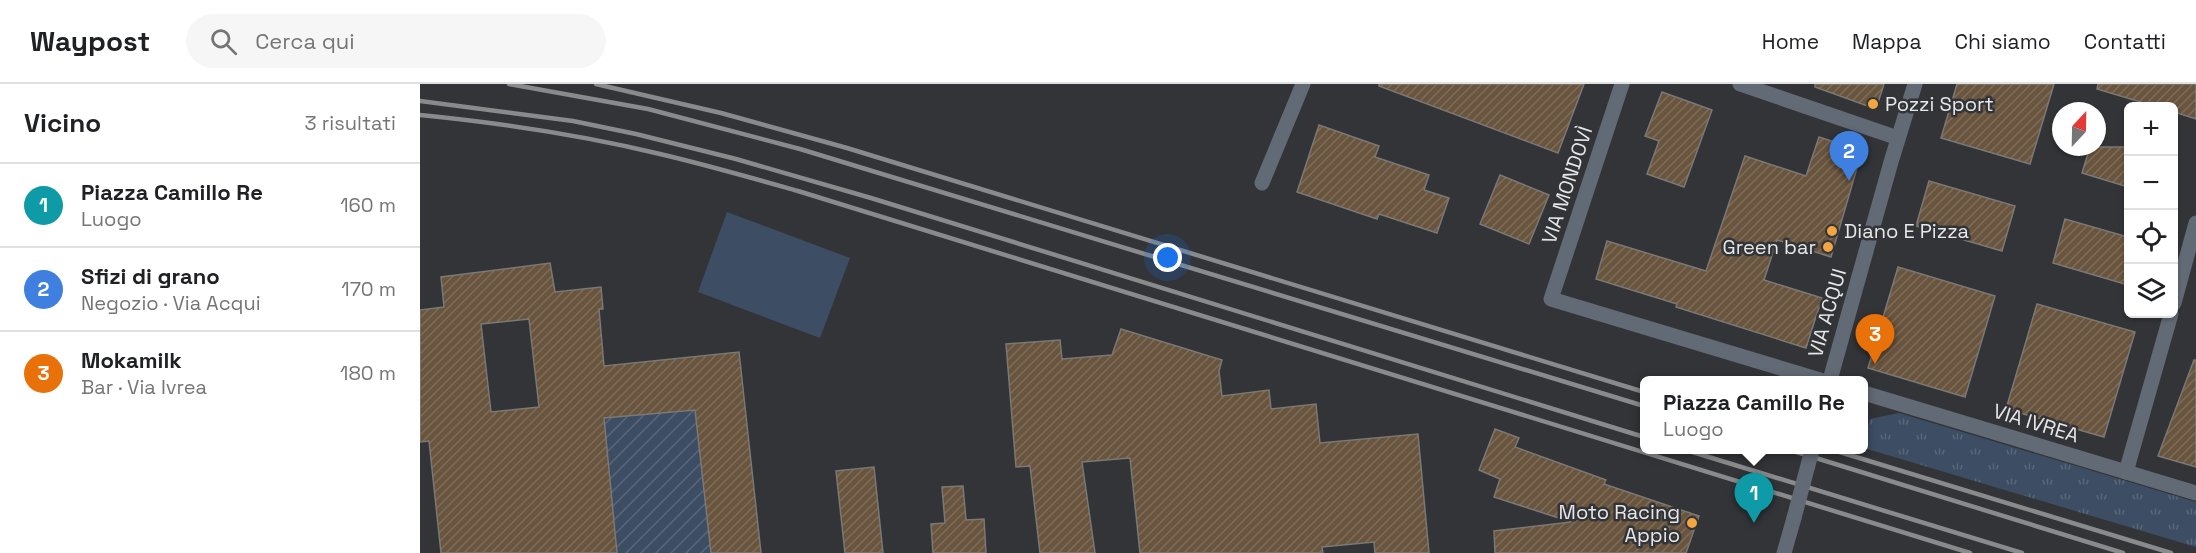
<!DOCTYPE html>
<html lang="it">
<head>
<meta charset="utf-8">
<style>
  :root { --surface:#fff; --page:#f6f6f6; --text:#202124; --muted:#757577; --line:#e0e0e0; --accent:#7c3aed }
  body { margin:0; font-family:"Space Grotesk",sans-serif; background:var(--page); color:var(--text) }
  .controls { position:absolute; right:18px; top:18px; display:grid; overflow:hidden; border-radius:9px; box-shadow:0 2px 4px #0004 }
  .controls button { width:54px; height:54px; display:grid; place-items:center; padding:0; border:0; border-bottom:2px solid var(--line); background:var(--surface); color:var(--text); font:30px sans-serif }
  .compass { position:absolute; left:1632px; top:18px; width:54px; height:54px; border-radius:50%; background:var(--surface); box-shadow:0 2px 4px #0004; rotate:22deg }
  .you { position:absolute; left:748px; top:174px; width:21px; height:21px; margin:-15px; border:4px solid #fff; border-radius:50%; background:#1a73e8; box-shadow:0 0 0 9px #1a73e833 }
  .badge { display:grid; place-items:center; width:39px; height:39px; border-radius:50%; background:var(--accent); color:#fff; font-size:20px; font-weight:700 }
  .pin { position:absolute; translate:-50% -50px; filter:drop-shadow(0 2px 3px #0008) }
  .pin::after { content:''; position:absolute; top:32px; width:21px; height:18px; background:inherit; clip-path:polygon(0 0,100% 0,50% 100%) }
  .popup { position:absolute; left:1220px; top:292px; width:228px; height:78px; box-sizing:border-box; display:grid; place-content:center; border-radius:9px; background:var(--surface); filter:drop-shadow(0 2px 4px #0005); font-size:20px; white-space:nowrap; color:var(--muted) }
  .popup b { font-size:22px; color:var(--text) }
  .popup::after { content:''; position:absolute; left:50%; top:100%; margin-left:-12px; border:12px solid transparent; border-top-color:var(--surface) }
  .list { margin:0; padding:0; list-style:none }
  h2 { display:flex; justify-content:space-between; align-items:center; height:78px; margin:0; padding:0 24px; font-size:26px }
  h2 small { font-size:20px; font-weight:400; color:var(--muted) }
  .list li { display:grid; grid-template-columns:39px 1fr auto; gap:18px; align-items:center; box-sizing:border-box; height:84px; padding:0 24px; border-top:2px solid var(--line) }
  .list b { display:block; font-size:22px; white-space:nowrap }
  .list p { margin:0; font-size:20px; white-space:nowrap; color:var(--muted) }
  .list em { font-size:20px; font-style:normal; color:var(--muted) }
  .icon { flex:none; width:33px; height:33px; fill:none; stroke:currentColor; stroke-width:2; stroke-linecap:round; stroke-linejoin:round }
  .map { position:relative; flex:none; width:1776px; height:469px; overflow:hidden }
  header { display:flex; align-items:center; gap:36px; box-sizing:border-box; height:84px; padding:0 30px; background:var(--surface); border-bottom:2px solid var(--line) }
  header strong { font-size:28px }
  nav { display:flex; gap:33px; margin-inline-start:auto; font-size:21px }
  .search { width:420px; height:54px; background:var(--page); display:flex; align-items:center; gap:15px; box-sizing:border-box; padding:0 21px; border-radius:33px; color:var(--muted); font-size:22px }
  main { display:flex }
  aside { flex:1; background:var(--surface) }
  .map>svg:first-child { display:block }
  .grass { fill:url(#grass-tufts) }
  .park { fill:#3d4d63 }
  .garden { fill:url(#garden-furrows) }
  .building { fill:url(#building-hatch); stroke:#7b7875; stroke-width:1.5; fill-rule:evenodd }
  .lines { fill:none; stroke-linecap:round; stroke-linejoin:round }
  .minor { stroke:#626a75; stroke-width:15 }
  .rail { stroke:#888a8c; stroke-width:4.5 }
  .minor-bridge { stroke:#626a75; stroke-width:15 }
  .poi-dot { fill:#f3a542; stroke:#323437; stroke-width:2 }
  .labels { text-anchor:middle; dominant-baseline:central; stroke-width:5; stroke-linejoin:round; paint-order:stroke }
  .poi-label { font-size:20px; fill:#e6e7e9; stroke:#323437; text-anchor:start }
  .street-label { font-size:20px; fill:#e6e7e9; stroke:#323437 }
</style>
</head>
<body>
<header>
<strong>Waypost</strong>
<div class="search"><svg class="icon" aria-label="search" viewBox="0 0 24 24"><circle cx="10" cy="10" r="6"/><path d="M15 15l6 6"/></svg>Cerca qui</div>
<nav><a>Home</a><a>Mappa</a><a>Chi siamo</a><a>Contatti</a></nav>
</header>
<main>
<aside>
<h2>Vicino<small>3 risultati</small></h2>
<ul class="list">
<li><span class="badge" style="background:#0f9aa8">1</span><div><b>Piazza Camillo Re</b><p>Luogo</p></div><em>160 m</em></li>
<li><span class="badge" style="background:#3f7fe0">2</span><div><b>Sfizi di grano</b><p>Negozio · Via Acqui</p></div><em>170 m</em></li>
<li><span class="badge" style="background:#e8710a">3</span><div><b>Mokamilk</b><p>Bar · Via Ivrea</p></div><em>180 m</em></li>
</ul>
</aside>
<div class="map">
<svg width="1776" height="469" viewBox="0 0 1776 469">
  <defs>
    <pattern id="grass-tufts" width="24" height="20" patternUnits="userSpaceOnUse" patternTransform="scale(1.5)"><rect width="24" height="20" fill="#3d4d63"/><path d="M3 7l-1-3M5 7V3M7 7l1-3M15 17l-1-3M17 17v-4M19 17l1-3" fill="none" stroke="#596779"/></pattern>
    <pattern id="garden-furrows" width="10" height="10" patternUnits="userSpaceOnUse" patternTransform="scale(1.5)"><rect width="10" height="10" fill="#3d4d63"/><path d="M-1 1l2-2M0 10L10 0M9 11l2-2" fill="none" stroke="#596779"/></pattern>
    <pattern id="building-hatch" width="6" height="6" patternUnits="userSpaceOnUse" patternTransform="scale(1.5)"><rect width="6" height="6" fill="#69543e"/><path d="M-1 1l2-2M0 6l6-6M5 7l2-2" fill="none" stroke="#7e6d5a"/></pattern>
  </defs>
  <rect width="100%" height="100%" fill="#323437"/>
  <polygon class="grass" points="1479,329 1776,418 1776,463 1444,364 1444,356 1450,335"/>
  <polygon class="park" points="307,128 430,174 400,254 278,208"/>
  <polygon class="garden" points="275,326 291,469 197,469 184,334"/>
  <g class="building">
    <polygon points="959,0 1164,0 1138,69 959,2"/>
    <polygon points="1395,0 1464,0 1456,25 1395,3"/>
    <polygon points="1537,0 1634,0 1610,80 1521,54"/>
    <polygon points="1678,0 1776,0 1776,35 1754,28 1754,22 1734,22 1677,5"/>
    <polygon points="1242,8 1292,26 1264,103 1227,90 1239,57 1225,52"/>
    <polygon points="899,41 959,62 955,73 1009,91 1004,106 1029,114 1017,149 959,130 957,135 877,108"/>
    <polygon points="1399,53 1442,67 1411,173 1357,156 1344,196 1402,214 1386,264 1256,223 1257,220 1176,195 1187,157 1286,187 1325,72 1386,92"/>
    <polygon points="1670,63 1708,63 1708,103 1662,89"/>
    <polygon points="1080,91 1129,111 1109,160 1060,140"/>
    <polygon points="1509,97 1595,122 1582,167 1496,142"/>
    <polygon points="1645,135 1708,153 1708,201 1633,179"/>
    <path d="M130 179 135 208 181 203 183 225H179L184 282 319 268 341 469H291L275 326 184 334 197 469H21L9 357 0 358V226L24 223 21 193ZM109 235 119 323 71 328 61 240Z"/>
    <polygon points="1478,183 1575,212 1545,313 1448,284"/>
    <polygon points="1617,220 1715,248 1684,353 1586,325"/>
    <polygon points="701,245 802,276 799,287 802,312 849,306 851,325 896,320 900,359 998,350 1009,469 955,469 954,458 902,463 903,469 720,469 710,374 662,378 675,469 620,469 610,382 596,383 586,260 640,256 642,275 692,271"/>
    <polygon points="1774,276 1776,276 1776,383 1738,372"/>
    <polygon points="1075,345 1099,354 1095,363 1186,396 1184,400 1279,432 1266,469 1075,469 1074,447 1151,438 1074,413 1080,395 1059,386"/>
    <polygon points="454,383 463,469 425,469 416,387"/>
    <polygon points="543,402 546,436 564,435 566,469 513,469 511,440 525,439 522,403"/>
  </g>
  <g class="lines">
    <g class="minor">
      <polyline points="1202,0 1131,215 1400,296"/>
      <polyline points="1320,0 1478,54"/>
      <polyline points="842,99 883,0"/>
      <polyline points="1754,219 1776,139"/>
      <polyline points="1410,296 1471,78 1495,0"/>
      <polyline points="1444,309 1776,409"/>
      <polyline points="1706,388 1751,230"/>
      <polyline points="1364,469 1374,434"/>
    </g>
    <g class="rail">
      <polyline points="89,0 228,25 380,65 1224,322"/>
      <polyline points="176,0 301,29 427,64 1224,308"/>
      <polyline points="0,17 153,37 216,50 316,75 451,114 1224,353"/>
      <path d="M0 31C81 39 161 51 240 70 287 81 332 94 378 107L1550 469"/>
      <polyline points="1266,366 1602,469"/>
      <polyline points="1370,366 1703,469"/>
      <polyline points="1413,366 1751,469"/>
    </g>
    <polyline class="minor-bridge" points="1374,434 1392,366"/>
  </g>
  <g class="poi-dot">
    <circle cx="1453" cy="20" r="6"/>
    <circle cx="1412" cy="147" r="6"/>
    <circle cx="1408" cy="163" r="6"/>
    <circle cx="1272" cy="439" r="6"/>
  </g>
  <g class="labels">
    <g class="poi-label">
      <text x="1465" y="20">Pozzi Sport</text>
      <text x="1424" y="147">Diano E Pizza</text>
      <text x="1396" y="163" text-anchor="end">Green bar</text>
      <text x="1260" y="428" text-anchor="end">Moto Racing<tspan x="1260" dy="23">Appio</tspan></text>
    </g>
    <g class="street-label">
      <text transform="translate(1147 101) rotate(-72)">VIA MONDOVÌ</text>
      <text transform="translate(1407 229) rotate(-74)">VIA ACQUI</text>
      <text transform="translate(1616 339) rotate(17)">VIA IVREA</text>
    </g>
  </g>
</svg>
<div class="controls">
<button>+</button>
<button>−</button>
<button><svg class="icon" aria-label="locate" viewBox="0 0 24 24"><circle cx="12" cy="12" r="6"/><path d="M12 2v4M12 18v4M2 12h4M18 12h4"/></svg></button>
<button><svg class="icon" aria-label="layers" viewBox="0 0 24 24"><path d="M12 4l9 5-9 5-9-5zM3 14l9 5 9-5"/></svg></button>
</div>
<svg class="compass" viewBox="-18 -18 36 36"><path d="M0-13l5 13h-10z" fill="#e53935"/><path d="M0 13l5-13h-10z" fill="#757577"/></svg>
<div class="you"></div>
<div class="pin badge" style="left:1334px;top:439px;background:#0f9aa8">1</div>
<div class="popup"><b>Piazza Camillo Re</b>Luogo</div>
<div class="pin badge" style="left:1429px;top:97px;background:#3f7fe0">2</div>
<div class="pin badge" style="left:1455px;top:280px;background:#e8710a">3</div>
</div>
</main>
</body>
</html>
